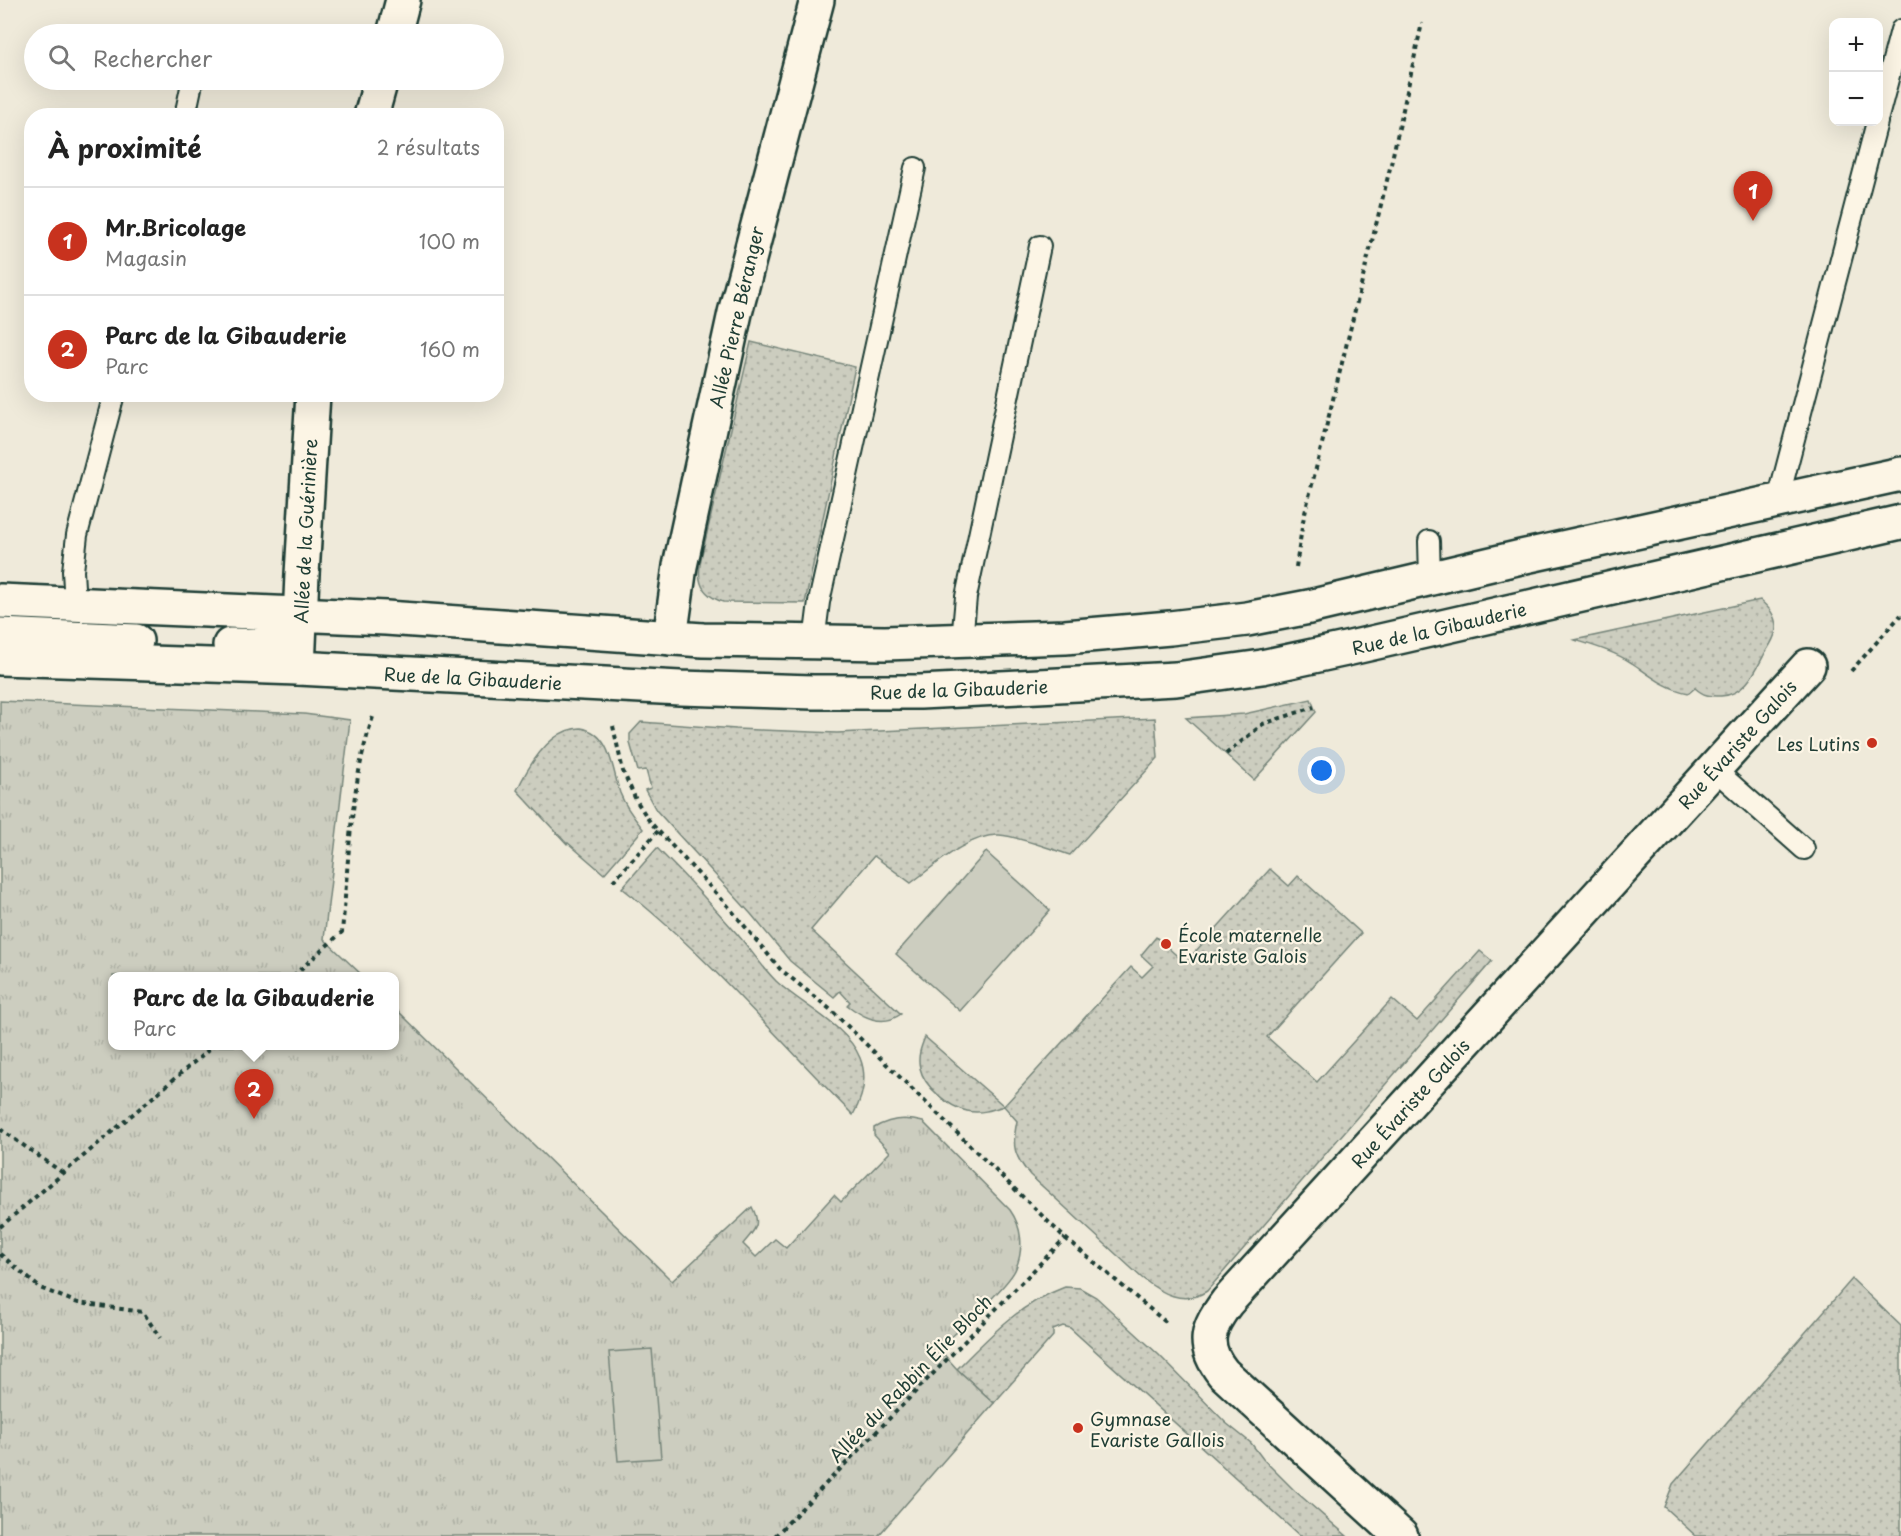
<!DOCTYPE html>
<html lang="fr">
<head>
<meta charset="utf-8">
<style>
  :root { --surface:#fff; --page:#f2f2f2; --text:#222; --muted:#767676; --line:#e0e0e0; --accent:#c8321e }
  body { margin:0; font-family:"Playpen Sans",sans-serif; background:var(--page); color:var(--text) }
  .controls { position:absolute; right:18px; top:18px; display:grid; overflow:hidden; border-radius:12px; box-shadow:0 6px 24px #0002 }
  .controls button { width:54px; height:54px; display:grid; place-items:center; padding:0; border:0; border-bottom:2px solid var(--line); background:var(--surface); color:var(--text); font:30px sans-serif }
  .you { position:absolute; left:1322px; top:771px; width:21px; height:21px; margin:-15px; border:4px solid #fff; border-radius:50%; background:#1a73e8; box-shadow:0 0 0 9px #1a73e833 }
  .badge { display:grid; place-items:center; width:39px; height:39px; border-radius:50%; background:var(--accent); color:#fff; font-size:20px; font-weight:700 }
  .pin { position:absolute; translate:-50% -50px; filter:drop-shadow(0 2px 3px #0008) }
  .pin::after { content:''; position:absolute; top:32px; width:21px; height:18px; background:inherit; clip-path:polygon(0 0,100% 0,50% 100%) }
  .popup { position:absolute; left:108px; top:972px; width:291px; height:78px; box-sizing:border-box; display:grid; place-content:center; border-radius:12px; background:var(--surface); filter:drop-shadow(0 2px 4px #0005); font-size:20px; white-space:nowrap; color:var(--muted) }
  .popup b { font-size:22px; color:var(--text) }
  .popup::after { content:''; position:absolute; left:50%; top:100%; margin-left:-12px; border:12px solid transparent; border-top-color:var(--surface) }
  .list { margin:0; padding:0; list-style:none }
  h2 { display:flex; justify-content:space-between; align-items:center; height:78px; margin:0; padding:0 24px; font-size:26px }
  h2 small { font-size:20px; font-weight:400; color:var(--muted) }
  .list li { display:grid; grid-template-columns:39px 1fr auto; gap:18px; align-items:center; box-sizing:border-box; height:108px; padding:0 24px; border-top:2px solid var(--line) }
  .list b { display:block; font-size:22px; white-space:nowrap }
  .list p { margin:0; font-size:20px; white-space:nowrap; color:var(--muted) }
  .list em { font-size:20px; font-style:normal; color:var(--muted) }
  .icon { flex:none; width:33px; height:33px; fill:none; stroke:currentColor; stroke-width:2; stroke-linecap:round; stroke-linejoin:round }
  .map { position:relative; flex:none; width:1901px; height:1536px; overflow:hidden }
  .search { position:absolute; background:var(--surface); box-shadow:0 6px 24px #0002; left:24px; top:24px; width:480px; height:66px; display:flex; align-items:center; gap:15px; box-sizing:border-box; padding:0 21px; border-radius:33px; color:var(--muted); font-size:22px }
  .panel { position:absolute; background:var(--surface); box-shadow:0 6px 24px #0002; left:24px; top:108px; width:480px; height:294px; border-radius:24px }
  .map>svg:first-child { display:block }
  .grass { fill:url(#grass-dots); stroke:#76857a; stroke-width:1.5 }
  .park { fill:url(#park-tufts); stroke:#76857a; stroke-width:1.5 }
  .pitch { fill:#cccdbf; stroke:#76857a; stroke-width:1.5 }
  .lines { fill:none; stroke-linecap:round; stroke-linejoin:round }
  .lane-casing { stroke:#1f3d34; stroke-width:24 }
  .street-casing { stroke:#1f3d34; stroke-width:38 }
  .secondary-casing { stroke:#1f3d34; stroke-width:38 }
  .path { stroke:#1f3d34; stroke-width:4; stroke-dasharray:4.5 4.5; stroke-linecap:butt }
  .lane { stroke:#fcf5e5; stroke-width:20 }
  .street { stroke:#fcf5e5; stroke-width:33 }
  .secondary { stroke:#fcf5e5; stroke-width:33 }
  .poi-dot { fill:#c8321e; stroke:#fcf5e5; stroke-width:2 }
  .labels { text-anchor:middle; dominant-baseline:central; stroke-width:4.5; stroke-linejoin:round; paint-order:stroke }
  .street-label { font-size:18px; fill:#1f3d34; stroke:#fcf5e5 }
  .poi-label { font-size:18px; fill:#1f3d34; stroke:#fcf5e5; text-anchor:start }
</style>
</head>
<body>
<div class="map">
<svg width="1901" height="1536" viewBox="0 0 1901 1536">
  <defs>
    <pattern id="grass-dots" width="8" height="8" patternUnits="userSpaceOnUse" patternTransform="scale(1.5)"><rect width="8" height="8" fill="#cccdbf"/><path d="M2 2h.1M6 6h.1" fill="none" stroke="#afb1a5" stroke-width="1.8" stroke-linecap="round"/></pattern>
    <pattern id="park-tufts" width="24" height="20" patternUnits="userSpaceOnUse" patternTransform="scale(1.5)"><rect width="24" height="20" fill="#cccdbf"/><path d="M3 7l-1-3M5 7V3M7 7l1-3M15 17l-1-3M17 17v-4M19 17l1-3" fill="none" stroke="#afb1a5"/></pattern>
  </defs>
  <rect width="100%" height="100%" fill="#efeada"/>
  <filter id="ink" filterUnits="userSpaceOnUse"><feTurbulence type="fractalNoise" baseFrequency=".0167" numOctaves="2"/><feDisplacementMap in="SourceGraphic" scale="12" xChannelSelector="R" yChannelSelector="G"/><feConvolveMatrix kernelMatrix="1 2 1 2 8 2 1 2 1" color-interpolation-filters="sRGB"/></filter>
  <g filter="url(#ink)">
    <g class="grass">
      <path d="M751 342 855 367 805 603 723 602C689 591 700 564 706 537Z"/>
      <path d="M1760 600C1769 608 1775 614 1776 627 1776 636 1770 645 1765 653 1755 672 1745 695 1721 696 1709 696 1704 696 1695 688L1689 693C1666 689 1651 676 1632 663 1615 652 1594 646 1575 640Z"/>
      <polygon points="1311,699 1316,712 1254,780 1186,718 1244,714"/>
      <path d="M1155 718 1158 758 1070 855C1050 849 1018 836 999 835 969 834 934 866 911 883L874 856 811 930 901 1014C882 1028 863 1017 847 1005L850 1002 840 991 834 997 790 961 751 914 656 810 645 790 651 788 646 770 638 771 630 743V734L641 722 736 729 837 733Z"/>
      <path d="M581 728C611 733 612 769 620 793 625 806 634 818 643 829L604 874 568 843 567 844 517 790C529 765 551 728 581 728Z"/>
      <path d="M657 848C685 876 712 905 738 935 751 950 762 967 776 981 801 1005 847 1025 860 1058 868 1078 863 1097 853 1115 777 1039 707 954 622 888Z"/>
      <path d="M1270 869 1289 886 1298 876 1361 933 1267 1037 1317 1082 1392 999 1417 1021 1480 951 1492 961 1207 1291C1183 1306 1161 1293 1142 1278L1030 1175C1013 1155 1012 1145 1017 1121L1004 1106C992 1110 980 1114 967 1111 949 1107 924 1087 920 1068 917 1057 921 1047 925 1037L1004 1106 1131 967 1142 977 1153 966 1141 955 1156 937 1185 963Z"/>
      <polygon points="1852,1279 1901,1326 1901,1536 1696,1536 1664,1507 1673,1484"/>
      <path d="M1065 1287 1080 1288 1096 1297 1159 1355 1226 1423 1251 1443 1263 1459 1295 1491 1347 1536H1300L1070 1328 1063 1326 1053 1330V1336L994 1403 957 1369C991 1335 1019 1304 1065 1287Z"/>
    </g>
    <path class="park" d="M0 701 304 714 350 720 324 939 363 976H113V1046H395V1008L672 1281 752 1207C762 1226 754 1230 743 1244L756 1257 775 1239 786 1248 834 1195 841 1202 890 1152 874 1135V1128C890 1118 906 1117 923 1122L1010 1210C1022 1227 1024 1248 1016 1268 1009 1286 956 1332 939 1349L957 1369 994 1403 878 1536H0Z"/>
    <g class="pitch">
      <polygon points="986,852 1050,910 960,1011 896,954"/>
      <polygon points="652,1349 661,1458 618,1461 609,1352"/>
    </g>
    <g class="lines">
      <g class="lane-casing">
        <g id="lane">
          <polyline points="185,116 192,83"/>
          <polyline points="1878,117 1901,30"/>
          <polyline points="1778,500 1877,122"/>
          <polyline points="1429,541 1430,579"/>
          <polyline points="75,604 73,571 77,535 114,394"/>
          <polyline points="962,641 966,597 1040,246"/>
          <polyline points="814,642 819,602 915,168"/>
          <polyline points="1714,769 1804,849"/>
        </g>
      </g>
      <g class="street-casing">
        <g id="street">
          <polyline points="394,34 403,0"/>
          <polyline points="371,116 381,80"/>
          <polyline points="670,638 680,566 735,313 817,0"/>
          <polyline points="298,668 302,574 313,394"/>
          <path d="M1401 1536 1223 1373C1201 1345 1207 1329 1227 1302L1808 666"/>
        </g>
      </g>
      <g class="secondary-casing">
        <g id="secondary">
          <polyline points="0,601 386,618 703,640 885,643 1065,637 1170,628 1247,619 1309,607 1521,557 1901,474"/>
          <polyline points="0,635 136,641"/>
          <path d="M230 645C265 645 285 653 300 615"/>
          <polyline points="0,658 298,668 680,688 813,692 920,692 1176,679 1262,667 1346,649 1901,522"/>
        </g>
      </g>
      <g class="path">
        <polyline points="1296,567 1303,521 1391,164 1422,23"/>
        <polyline points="1851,671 1901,615"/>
        <polyline points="613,726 623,771 636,800 650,822 728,906 780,969 831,1010 1065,1238 1168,1324"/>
        <polyline points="1226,754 1263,724 1314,707"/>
        <polyline points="613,881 658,831"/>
        <path d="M293 976 342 932C349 859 350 783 374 714"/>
        <polyline points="0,1129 63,1173"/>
        <polyline points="0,1227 213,1046"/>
        <polyline points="0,1254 40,1288 78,1303 143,1312 160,1338"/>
        <polyline points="775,1536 1065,1238"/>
      </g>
      <use href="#lane" class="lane"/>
      <use href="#street" class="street"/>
      <use href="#secondary" class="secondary"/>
    </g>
  </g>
  <g class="poi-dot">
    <circle cx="1872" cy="743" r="6"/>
    <circle cx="1166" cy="944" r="6"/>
    <circle cx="1078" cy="1428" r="6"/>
  </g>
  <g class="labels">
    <g class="street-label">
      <text transform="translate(736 317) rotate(-77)">Allée Pierre Béranger</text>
      <text transform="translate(305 531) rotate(-87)">Allée de la Guérinière</text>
      <text transform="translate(1439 628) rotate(-13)">Rue de la Gibauderie</text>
      <text transform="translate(473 678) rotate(3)">Rue de la Gibauderie</text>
      <text transform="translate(959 689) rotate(-2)">Rue de la Gibauderie</text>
      <text transform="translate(1737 744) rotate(-48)">Rue Évariste Galois</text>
      <text transform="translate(1410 1103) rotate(-48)">Rue Évariste Galois</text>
      <text transform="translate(910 1378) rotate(-46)">Allée du Rabbin Élie Bloch</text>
    </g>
    <g class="poi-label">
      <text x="1860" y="743" text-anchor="end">Les Lutins</text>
      <text x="1178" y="934">École maternelle<tspan x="1178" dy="21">Evariste Galois</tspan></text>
      <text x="1090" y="1418">Gymnase<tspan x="1090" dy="21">Evariste Gallois</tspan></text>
    </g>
  </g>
</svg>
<div class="controls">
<button>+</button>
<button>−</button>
</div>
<div class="you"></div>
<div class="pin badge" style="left:1753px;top:221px">1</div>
<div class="pin badge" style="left:254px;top:1119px">2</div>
<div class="popup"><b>Parc de la Gibauderie</b>Parc</div>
<div class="search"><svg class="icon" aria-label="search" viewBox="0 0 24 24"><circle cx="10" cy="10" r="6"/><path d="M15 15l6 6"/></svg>Rechercher</div>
<section class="panel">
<h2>À proximité<small>2 résultats</small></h2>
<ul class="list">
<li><span class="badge">1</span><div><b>Mr.Bricolage</b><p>Magasin</p></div><em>100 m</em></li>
<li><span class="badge">2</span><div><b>Parc de la Gibauderie</b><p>Parc</p></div><em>160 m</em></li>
</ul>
</section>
</div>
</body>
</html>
